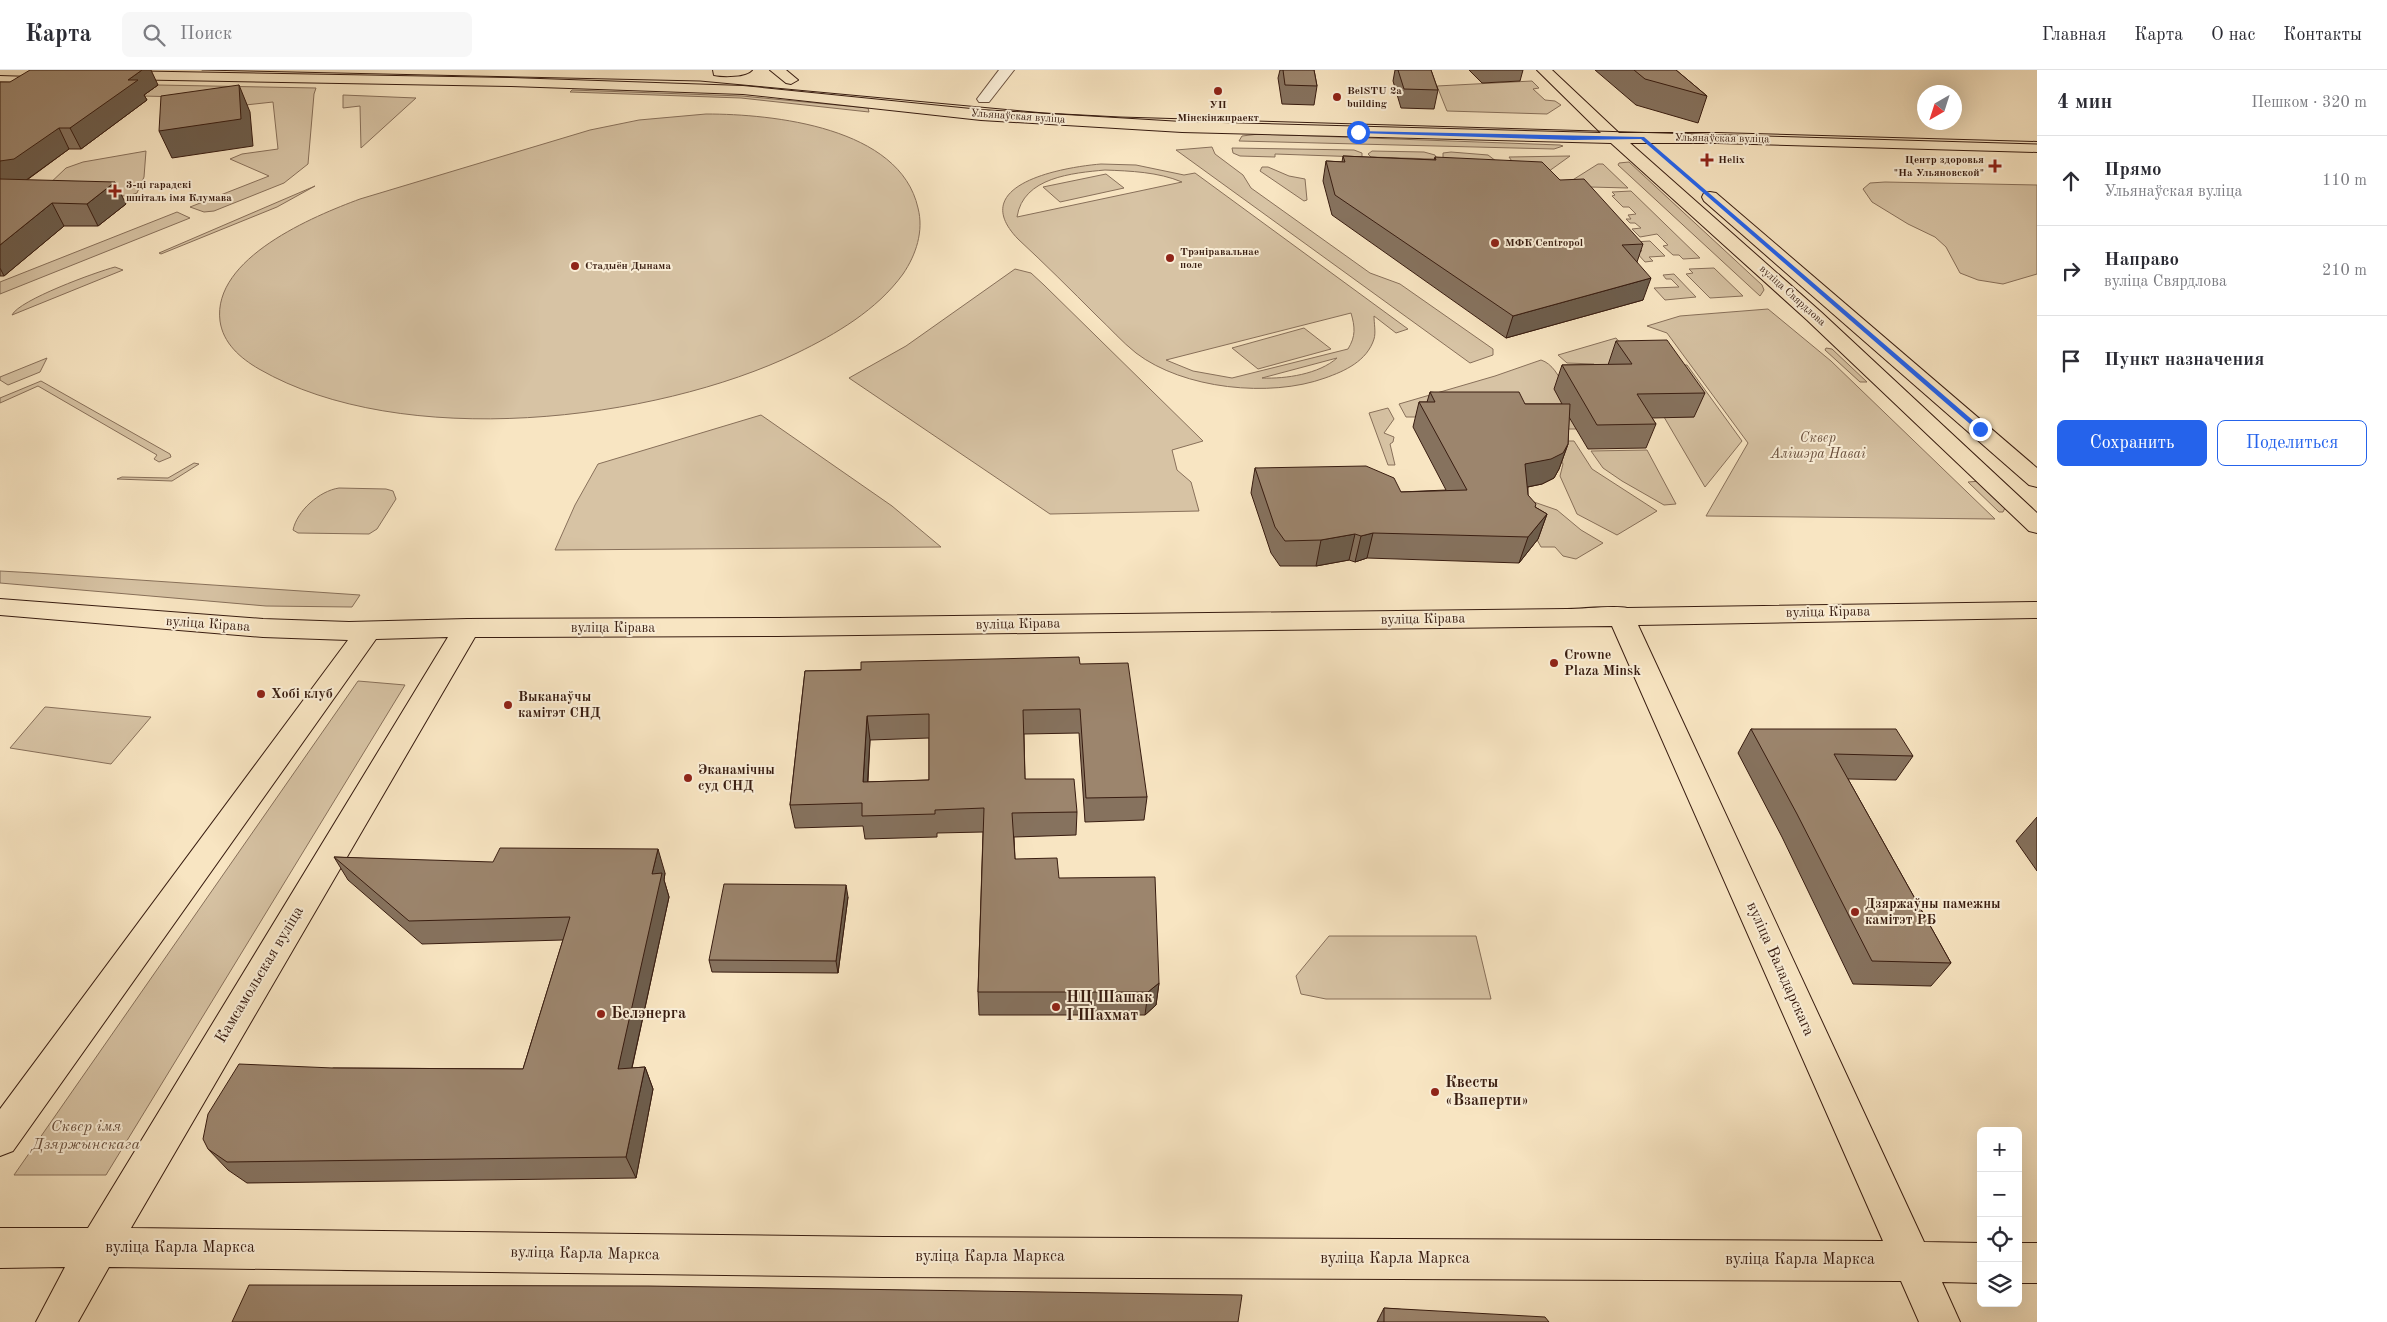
<!DOCTYPE html>
<html lang="ru">
<head>
<meta charset="utf-8">
<style>
  :root { --surface:#fff; --page:#f7f7f7; --text:#2b2b33; --muted:#7c7c81; --line:#e1e1e2; --accent:#2563eb }
  body { margin:0; font-family:"Old Standard TT",serif; background:var(--page); color:var(--text) }
  .controls { position:absolute; right:15px; bottom:15px; display:grid; overflow:hidden; border-radius:8px; box-shadow:0 5px 20px #0002 }
  .controls button { width:45px; height:45px; display:grid; place-items:center; padding:0; border:0; border-bottom:1px solid var(--line); background:var(--surface); color:var(--text); font:25px sans-serif }
  .compass { position:absolute; left:1917px; top:15px; width:45px; height:45px; border-radius:50%; background:var(--surface); box-shadow:0 5px 20px #0002; rotate:219deg }
  .stop { position:absolute; width:15px; height:15px; margin:-11px; border:4px solid #2563eb; border-radius:50%; background:#fff }
  .stop.end { background:#2563eb; border-color:#fff; box-shadow:0 1px 5px #0008 }
  .list { margin:0; padding:0; list-style:none }
  h2 { display:flex; justify-content:space-between; align-items:center; height:65px; margin:0; padding:0 20px; font-size:21px }
  h2 small { font-size:16px; font-weight:400; color:var(--muted) }
  .list li { display:grid; grid-template-columns:32px 1fr auto; gap:15px; align-items:center; box-sizing:border-box; height:90px; padding:0 20px; border-top:1px solid var(--line) }
  .list b { display:block; font-size:19px; white-space:nowrap }
  .list p { margin:0; font-size:16px; white-space:nowrap; color:var(--muted) }
  .list em { font-size:16px; font-style:normal; color:var(--muted) }
  .actions { display:flex; gap:10px; padding:15px 20px }
  .actions a { flex:1; padding:11px 0; border:1px solid var(--accent); border-radius:8px; text-align:center; font-size:18px; color:var(--accent) }
  .actions .main { background:var(--accent); color:#fff }
  .icon { flex:none; width:28px; height:28px; fill:none; stroke:currentColor; stroke-width:2; stroke-linecap:round; stroke-linejoin:round }
  .map { position:relative; flex:none; width:2037px; height:1252px; overflow:hidden }
  header { display:flex; align-items:center; gap:30px; box-sizing:border-box; height:70px; padding:0 25px; background:var(--surface); border-bottom:1px solid var(--line) }
  header strong { font-size:24px }
  nav { display:flex; gap:28px; margin-inline-start:auto; font-size:18px }
  .search { width:350px; height:45px; background:var(--page); display:flex; align-items:center; gap:12px; box-sizing:border-box; padding:0 18px; border-radius:8px; color:var(--muted); font-size:19px }
  main { display:flex }
  aside { flex:1; background:var(--surface) }
  .map>svg:first-child { display:block }
  .green { fill:#d7c3a4; stroke:#88705a; fill-rule:evenodd }
  .lines { fill:none; stroke-linecap:round; stroke-linejoin:round }
  .minor-casing { stroke:#684e3c; stroke-width:2 }
  .major-casing { stroke:#381c10; stroke-width:2 }
  .minor { fill:#faeed7; fill-rule:evenodd }
  .major { fill:#f8e5c2; fill-rule:evenodd }
  .tram { stroke:#381c10; stroke-width:1 }
  .wall { fill:#86725e; stroke:#381c10; fill-rule:evenodd }
  .shaded-wall { fill:#6d5d4c; stroke:#381c10 }
  .building { fill:#9c856d; stroke:#381c10; fill-rule:evenodd }
  .route { fill:#2563eb }
  .poi-dot { fill:#8f2418; stroke:#faeed7; stroke-width:2 }
  .labels { text-anchor:middle; dominant-baseline:central; stroke-width:4; stroke-linejoin:round; paint-order:stroke }
  .far-poi-label { font-size:11px; font-weight:bold; fill:#381c10; stroke:#faeed7; text-anchor:start }
  .far-street-label { font-size:11px; fill:#381c10; stroke:#faeed7 }
  .park-label { font-size:14px; font-style:italic; fill:#684e3c; stroke:#faeed7 }
  .street-label { font-size:14px; fill:#381c10; stroke:#faeed7 }
  .poi-label { font-size:14px; font-weight:bold; fill:#381c10; stroke:#faeed7; text-anchor:start }
  .near-street-label { font-size:16px; fill:#381c10; stroke:#faeed7 }
  .near-poi-label { font-size:16px; font-weight:bold; fill:#381c10; stroke:#faeed7; text-anchor:start }
  .near-park-label { font-size:16px; font-style:italic; fill:#684e3c; stroke:#faeed7 }
</style>
</head>
<body>
<header>
<strong>Карта</strong>
<div class="search"><svg class="icon" aria-label="search" viewBox="0 0 24 24"><circle cx="10" cy="10" r="6"/><path d="M15 15l6 6"/></svg>Поиск</div>
<nav><a>Главная</a><a>Карта</a><a>О нас</a><a>Контакты</a></nav>
</header>
<main>
<div class="map">
<svg width="2037" height="1252" viewBox="0 0 2037 1252">
  <rect width="100%" height="100%" fill="#f8e5c2"/>
  <filter id="stains"><feTurbulence type="fractalNoise" baseFrequency=".004" numOctaves="4"/><feColorMatrix values="0 0 0 0 .2 0 0 0 0 .09 0 0 0 0 .02 0 0 0 .5 -.17"/></filter>
  <radialGradient id="worn" r=".72"><stop offset=".6" stop-color="#630" stop-opacity="0"/><stop offset="1" stop-color="#630" stop-opacity=".3"/></radialGradient>
  <g class="green">
    <polygon points="1532,11 1539,18 1533,19 1545,30 1555,31 1561,35 1547,44 1447,41 1437,16"/>
    <polygon points="158,15 316,18 314,24 308,94 284,113 214,141 204,142 190,137 269,106 230,89 242,84 278,79 273,32 227,37 182,27 142,26"/>
    <polygon points="572,20 742,26 868,38 869,42 741,28 570,22"/>
    <polygon points="343,25 416,28 361,78 360,36 343,38"/>
    <path d="M706 44C773 44 900 57 918 138 924 161 916 185 903 204 877 240 836 264 797 283 654 352 401 381 259 299 240 288 223 273 220 251 212 188 314 146 360 129L590 60 639 50Z"/>
    <polygon points="1259,64 1560,75 1563,76 1554,79 1239,71 1242,66"/>
    <polygon points="1212,77 1215,84 1243,105 1251,118 1370,203 1400,214 1493,279 1493,285 1470,293 1176,80"/>
    <polygon points="1232,78 1354,80 1362,83 1362,87 1275,84 1275,87 1240,86 1233,83"/>
    <polygon points="146,81 144,107 137,123 128,126 47,124 46,117 66,98 83,92"/>
    <polygon points="1372,81 1424,82 1435,85 1436,89 1371,87 1368,84"/>
    <polygon points="1451,82 1488,85 1496,91 1443,89 1443,83"/>
    <polygon points="1570,86 1545,104 1521,104 1509,87"/>
    <polygon points="1629,92 1762,215 1764,220 1760,226 1618,95 1619,93"/>
    <path d="M1101 94 1136 95 1184 105 1195 103 1408 259 1396 263 1374 246C1374 253 1376 263 1374 269 1367 291 1345 301 1325 308 1270 328 1183 319 1136 283 1122 272 1110 258 1097 246 1071 220 1045 194 1018 169 965 114 1064 97 1101 94ZM1105 100C1131 101 1158 102 1182 112L1017 147C1023 107 1073 103 1105 100ZM1351 243C1355 257 1356 266 1348 279L1232 308 1193 301 1166 290ZM1337 288C1319 304 1286 309 1262 308Z"/>
    <polygon points="1598,94 1603,94 1628,118 1590,117 1571,111"/>
    <polygon points="1262,97 1268,97 1289,106 1305,109 1307,130 1304,131 1260,101"/>
    <polygon points="1106,104 1124,118 1060,132 1043,117"/>
    <polygon points="1885,112 2037,115 2037,204 2003,214 1978,210 1960,203 1946,177 1935,167 1908,154 1872,132 1863,119 1870,113"/>
    <polygon points="315,116 277,137 161,184 159,183"/>
    <polygon points="1631,121 1700,188 1683,189 1679,185 1673,185 1663,176 1668,175 1657,164 1640,167 1632,159 1641,158 1635,153 1630,153 1626,149 1631,149 1628,145 1636,144 1629,137 1623,137 1612,126 1615,125 1612,122"/>
    <polygon points="177,142 190,148 0,224 0,212"/>
    <polygon points="1650,171 1665,186 1649,187 1653,191 1645,192 1635,181 1642,181 1633,172"/>
    <path d="M115 197 123 200 12 245C19 230 96 202 115 197Z"/>
    <polygon points="1714,198 1743,226 1710,228 1686,204 1693,203 1689,199"/>
    <polygon points="1015,199 1031,203 1044,215 1203,371 1172,380 1177,400 1191,412 1199,441 1050,444 849,308 906,276"/>
    <polygon points="1674,204 1696,227 1665,230 1654,218 1679,217 1671,209 1666,209 1663,205"/>
    <polygon points="1768,239 1831,291 1995,449 1706,446 1748,373 1667,263 1647,256 1680,246"/>
    <polygon points="1304,258 1331,279 1258,299 1232,278"/>
    <polygon points="1616,268 1638,294 1601,301 1594,294 1567,293 1558,285"/>
    <polygon points="1826,278 1832,279 1867,312 1860,312 1825,280"/>
    <polygon points="47,288 40,302 8,315 0,310 0,307"/>
    <path d="M1541 290C1563 297 1571 339 1576 359H1517L1424 347H1406L1399 334 1495 306Z"/>
    <polygon points="1658,294 1687,295 1742,371 1705,417 1664,347 1694,347"/>
    <polygon points="41,311 170,384 171,387 159,392 154,389 157,385 38,316 0,333 0,328"/>
    <polygon points="1388,338 1394,349 1384,363 1394,367 1393,372 1390,374 1395,395 1388,395 1369,343"/>
    <polygon points="761,345 892,436 941,477 555,480 575,435 598,394"/>
    <polygon points="1552,371 1574,371 1592,399 1657,441 1617,465 1577,444 1560,406 1563,394"/>
    <polygon points="1647,380 1676,434 1664,435 1622,411 1603,398 1591,381"/>
    <polygon points="194,393 199,394 172,411 117,409 122,407 168,408"/>
    <polygon points="1981,411 2006,436 2003,442 1999,442 1968,412"/>
    <path d="M339 418 386 419 393 421 396 429 377 459 369 464 298 463 293 460C297 441 319 421 339 418Z"/>
    <polygon points="1531,431 1557,440 1581,460 1603,473 1576,489 1563,486 1555,477 1541,477 1522,442"/>
    <polygon points="0,501 36,503 360,525 352,537 266,536 0,513"/>
    <polygon points="358,611 405,615 106,1105 14,1105"/>
    <polygon points="45,637 46,637 151,647 111,694 10,678"/>
    <polygon points="1329,866 1476,866 1491,929 1326,929 1301,924 1296,906"/>
  </g>
  <g class="lines">
    <g class="minor-casing">
      <polygon id="minor" points="999,0 1014,0 989,32 979,32 977,29"/>
    </g>
    <g class="major-casing">
      <g id="major">
        <polygon points="0,0 68,0 70,3 63,7 0,5"/>
        <path d="M713 0H752C746 7 723 7 714 5Z"/>
        <polygon points="770,0 786,0 798,10 791,14 786,13"/>
        <polygon points="1537,0 1552,0 1619,63 1717,63 2037,72 2037,82 1717,73 1630,73 1821,242 2037,443 2037,463 2029,461 1807,250 1611,73 1182,62 981,50 743,24 511,16 116,9 109,5 116,1 511,8 743,16 981,40 1182,52 1601,63"/>
        <polygon points="1710,122 1716,123 2037,398 2037,417 2029,415 1704,131 1702,127 1704,123"/>
        <path d="M0 529 263 549 349 552 467 549 778 548 1567 539C1581 539 1616 535 1627 538L2037 532V548L1638 555 1924 1172 1981 1173V1213L1942 1212 1960 1252H1919L1901 1211 883 1207 109 1197 78 1252H36L65 1197 0 1198V1158H88L448 567 376 569 13 1081 0 1086V1039L348 570 263 567 0 545ZM1612 556 1883 1171 883 1167 131 1158 475 567 778 566Z"/>
        <rect x="2018" y="1173" width="19" height="40"/>
      </g>
    </g>
    <use href="#minor" class="minor"/>
    <use href="#major" class="major"/>
    <polyline class="tram" points="202,0 700,11 1044,43 1120,47 2037,74"/>
  </g>
  <g class="wall">
    <polygon points="1280,0 1314,0 1317,16 1314,35 1282,34 1278,8"/>
    <polygon points="1395,0 1431,0 1438,20 1434,39 1401,38 1393,11"/>
    <polygon points="1469,0 1523,0 1520,11 1482,13"/>
    <polygon points="1595,0 1676,0 1707,26 1698,53 1636,35"/>
    <polygon points="0,12 158,15 144,25 147,30 81,79 69,79 27,110 126,134 98,156 64,156 4,206 0,206"/>
    <polygon points="1343,86 1434,90 1435,87 1560,110 1643,174 1637,192 1643,230 1506,268 1332,145 1323,111 1326,91 1342,92"/>
    <polygon points="1616,271 1705,323 1694,347 1652,348 1656,354 1646,378 1588,379 1569,347 1568,374 1559,399 1554,408 1542,414 1528,417 1528,425 1535,437 1547,444 1538,469 1519,493 1367,488 1355,492 1349,490 1316,496 1280,496 1271,483 1251,423 1255,398 1401,422 1446,420 1413,357 1419,332 1427,332 1430,322 1525,334 1562,334 1554,319 1562,295 1608,295"/>
    <path d="M1080 594 1147 727 1144 750 1085 752 1079 663 1024 664 1025 709 1077 742 1076 765 1014 767 1015 789 1059 808 1159 913 1156 935 1145 945H979L978 922 983 762 937 763V767L865 769 863 756 795 758 790 735 805 601ZM929 668V710L868 712 870 670Z"/>
    <polygon points="1751,659 1913,686 1896,710 1848,709 1951,893 1931,916 1853,914 1782,767 1738,683"/>
    <polygon points="2037,747 2037,801 2016,771"/>
    <polygon points="334,787 665,803 664,810 669,827 632,998 645,997 653,1019 636,1108 247,1113 228,1100 208,1079 333,998 523,999 563,870 422,874 348,810"/>
    <polygon points="848,827 838,903 712,902 709,890"/>
    <polygon points="1384,1238 1549,1252 1377,1252"/>
  </g>
  <g class="shaded-wall">
    <polygon points="142,0 151,0 158,15 144,25 147,30 81,79 70,58 128,10"/>
    <polygon points="239,15 250,42 253,76 172,88 159,61"/>
    <polygon points="59,58 69,79 0,129 0,91"/>
    <polygon points="115,112 126,134 98,156 87,134"/>
    <polygon points="52,133 64,156 4,206 0,198 0,175"/>
    <polygon points="1651,208 1643,230 1506,268 1513,246"/>
    <polygon points="1568,374 1559,399 1554,408 1542,414 1517,419 1525,394"/>
    <polygon points="1547,444 1538,469 1519,493 1528,467"/>
    <polygon points="1373,463 1367,488 1355,492 1361,466"/>
    <polygon points="1355,464 1349,490 1316,496 1321,470"/>
    <polygon points="867,646 870,670 866,736 863,712"/>
    <polygon points="658,779 665,803 664,810 669,827 627,1020 618,999 652,804"/>
    <polygon points="846,815 848,827 838,903 836,891"/>
    <polygon points="1159,913 1156,935 1145,945 1148,922"/>
    <polygon points="645,997 653,1019 636,1108 626,1087"/>
  </g>
  <g class="building">
    <polygon points="30,0 142,0 128,10 138,10 70,58 59,58 14,89 0,91 0,12 10,12"/>
    <polygon points="1283,0 1314,0 1317,16 1285,15"/>
    <polygon points="1398,0 1431,0 1438,20 1404,19"/>
    <polygon points="1634,0 1676,0 1707,26 1645,9"/>
    <polygon points="239,15 241,49 159,61 161,26"/>
    <polygon points="1343,86 1436,90 1435,87 1542,92 1560,110 1584,109 1643,174 1622,175 1651,208 1513,246 1335,125 1326,91 1345,92"/>
    <polygon points="0,109 115,112 87,134 52,133 0,175"/>
    <polygon points="1667,270 1705,323 1637,324 1656,354 1597,355 1562,295 1632,294 1616,271"/>
    <polygon points="1430,322 1519,322 1525,334 1570,334 1568,374 1563,383 1551,389 1525,394 1528,425 1536,434 1535,437 1547,444 1528,467 1373,463 1361,466 1355,464 1321,470 1285,471 1275,457 1255,398 1366,396 1394,408 1401,422 1467,420 1419,332 1435,332"/>
    <path d="M1079 587 1080 594 1128 593 1147 727 1086 728 1080 639 1023 640 1025 709H1074L1077 742 1012 743 1015 789 1057 788 1059 808 1155 807 1159 913 1148 922H978L984 738 935 740V744L862 746V733L790 735 805 601 861 600V592ZM929 644V710L863 712 867 646Z"/>
    <polygon points="1751,659 1896,659 1913,686 1834,684 1951,893 1872,891 1797,744"/>
    <polygon points="500,778 658,779 652,804 662,803 618,999 645,997 626,1087 227,1092 208,1079 203,1069 208,1044 239,994 333,998 523,999 570,847 409,851 334,787 493,792"/>
    <polygon points="724,814 846,815 836,891 709,890"/>
    <polygon points="249,1215 648,1216 1242,1225 1238,1252 232,1252"/>
    <polygon points="1384,1238 1545,1247 1549,1252 1384,1252"/>
  </g>
  <polygon class="route" points="1356,61 1644,67 1983,359 1977,360 1641,69 1573,70 1358,63"/>
  <g class="poi-dot">
    <circle cx="1218" cy="21" r="5"/>
    <circle cx="1337" cy="27" r="5"/>
    <path d="M1704.5 82.5h5v5h5v5h-5v5h-5v-5h-5v-5h5z"/>
    <path d="M1992.5 88.5h5v5h5v5h-5v5h-5v-5h-5v-5h5z"/>
    <path d="M112.5 113.5h5v5h5v5h-5v5h-5v-5h-5v-5h5z"/>
    <circle cx="1495" cy="173" r="5"/>
    <circle cx="1170" cy="188" r="5"/>
    <circle cx="575" cy="196" r="5"/>
    <circle cx="1554" cy="593" r="5"/>
    <circle cx="261" cy="624" r="5"/>
    <circle cx="508" cy="635" r="5"/>
    <circle cx="688" cy="708" r="5"/>
    <circle cx="1855" cy="842" r="5"/>
    <circle cx="1056" cy="937" r="5"/>
    <circle cx="601" cy="944" r="5"/>
    <circle cx="1435" cy="1022" r="5"/>
  </g>
  <g class="labels">
    <g class="far-poi-label">
      <text x="1347" y="21">BelSTU 2a<tspan x="1347" dy="13">building</tspan></text>
      <text x="1218" y="35" text-anchor="middle">УП<tspan x="1218" dy="13">Мінскінжпраект</tspan></text>
      <text x="1718" y="90">Helix</text>
      <text x="1984" y="90" text-anchor="end">Центр здоровья<tspan x="1984" dy="13">"На Ульяновской"</tspan></text>
      <text x="126" y="115">3-ці гарадскі<tspan x="126" dy="13">шпіталь імя Клумава</tspan></text>
      <text x="1505" y="173">МФК Centropol</text>
      <text x="1180" y="182">Трэніравальнае<tspan x="1180" dy="13">поле</tspan></text>
      <text x="585" y="196">Стадыён Дынама</text>
    </g>
    <g class="far-street-label">
      <text transform="translate(1018 47) rotate(4)">Ульянаўская вуліца</text>
      <text transform="translate(1722 69) rotate(1)">Ульянаўская вуліца</text>
      <text transform="translate(1792 226) rotate(42)">вуліца Свярдлова</text>
    </g>
    <g class="park-label">
      <text x="1818" y="368">Сквер<tspan x="1818" dy="16">Алішэра Наваі</tspan></text>
    </g>
    <g class="street-label">
      <text transform="translate(1828 542) rotate(-1)">вуліца Кірава</text>
      <text transform="translate(1423 549) rotate(-1)">вуліца Кірава</text>
      <text transform="translate(208 554) rotate(4)">вуліца Кірава</text>
      <text transform="translate(1018 554) rotate(-1)">вуліца Кірава</text>
      <text x="613" y="558">вуліца Кірава</text>
    </g>
    <g class="poi-label">
      <text x="1564" y="585">Crowne<tspan x="1564" dy="16">Plaza Minsk</tspan></text>
      <text x="271" y="624">Хобі клуб</text>
      <text x="518" y="627">Выканаўчы<tspan x="518" dy="16">камітэт СНД</tspan></text>
      <text x="698" y="700">Эканамічны<tspan x="698" dy="16">суд СНД</tspan></text>
      <text x="1865" y="834">Дзяржаўны памежны<tspan x="1865" dy="16">камітэт РБ</tspan></text>
    </g>
    <g class="near-street-label">
      <text transform="translate(1780 899) rotate(66)">вуліца Валадарскага</text>
      <text transform="translate(260 905) rotate(-59)">Камсамольская вуліца</text>
      <text x="180" y="1178">вуліца Карла Маркса</text>
      <text transform="translate(585 1184) rotate(1)">вуліца Карла Маркса</text>
      <text x="990" y="1187">вуліца Карла Маркса</text>
      <text x="1395" y="1189">вуліца Карла Маркса</text>
      <text x="1800" y="1190">вуліца Карла Маркса</text>
    </g>
    <g class="near-poi-label">
      <text x="1066" y="928">НЦ Шашак<tspan x="1066" dy="18">І Шахмат</tspan></text>
      <text x="611" y="944">Белэнерга</text>
      <text x="1445" y="1013">Квесты<tspan x="1445" dy="18">«Взаперти»</tspan></text>
    </g>
    <g class="near-park-label">
      <text x="86" y="1057">Сквер імя<tspan x="86" dy="18">Дзяржынскага</tspan></text>
    </g>
  </g>
  <rect width="100%" height="100%" filter="url(#stains)"/>
  <rect width="100%" height="100%" fill="url(#worn)"/>
</svg>
<div class="controls">
<button>+</button>
<button>−</button>
<button><svg class="icon" aria-label="locate" viewBox="0 0 24 24"><circle cx="12" cy="12" r="6"/><path d="M12 2v4M12 18v4M2 12h4M18 12h4"/></svg></button>
<button><svg class="icon" aria-label="layers" viewBox="0 0 24 24"><path d="M12 4l9 5-9 5-9-5zM3 14l9 5 9-5"/></svg></button>
</div>
<svg class="compass" viewBox="-18 -18 36 36"><path d="M0-13l5 13h-10z" fill="#e53935"/><path d="M0 13l5-13h-10z" fill="#7c7c81"/></svg>
<div class="stop" style="left:1358px;top:62px"></div>
<div class="stop end" style="left:1980px;top:359px"></div>
</div>
<aside>
<h2>4 мин<small>Пешком · 320 m</small></h2>
<ul class="list">
<li><svg class="icon" aria-label="ahead" viewBox="0 0 24 24"><path d="M12 20V5M6 11l6-6 6 6"/></svg><div><b>Прямо</b><p>Ульянаўская вуліца</p></div><em>110 m</em></li>
<li><svg class="icon" aria-label="right" viewBox="0 0 24 24"><path d="M7 20v-9h11M14 6l5 5-5 5"/></svg><div><b>Направо</b><p>вуліца Свярдлова</p></div><em>210 m</em></li>
<li><svg class="icon" aria-label="arrive" viewBox="0 0 24 24"><path d="M6 21V4h12l-3 4 3 4H6"/></svg><div><b>Пункт назначения</b></div></li>
</ul>
<div class="actions"><a class="main">Сохранить</a><a>Поделиться</a></div>
</aside>
</main>
</body>
</html>
